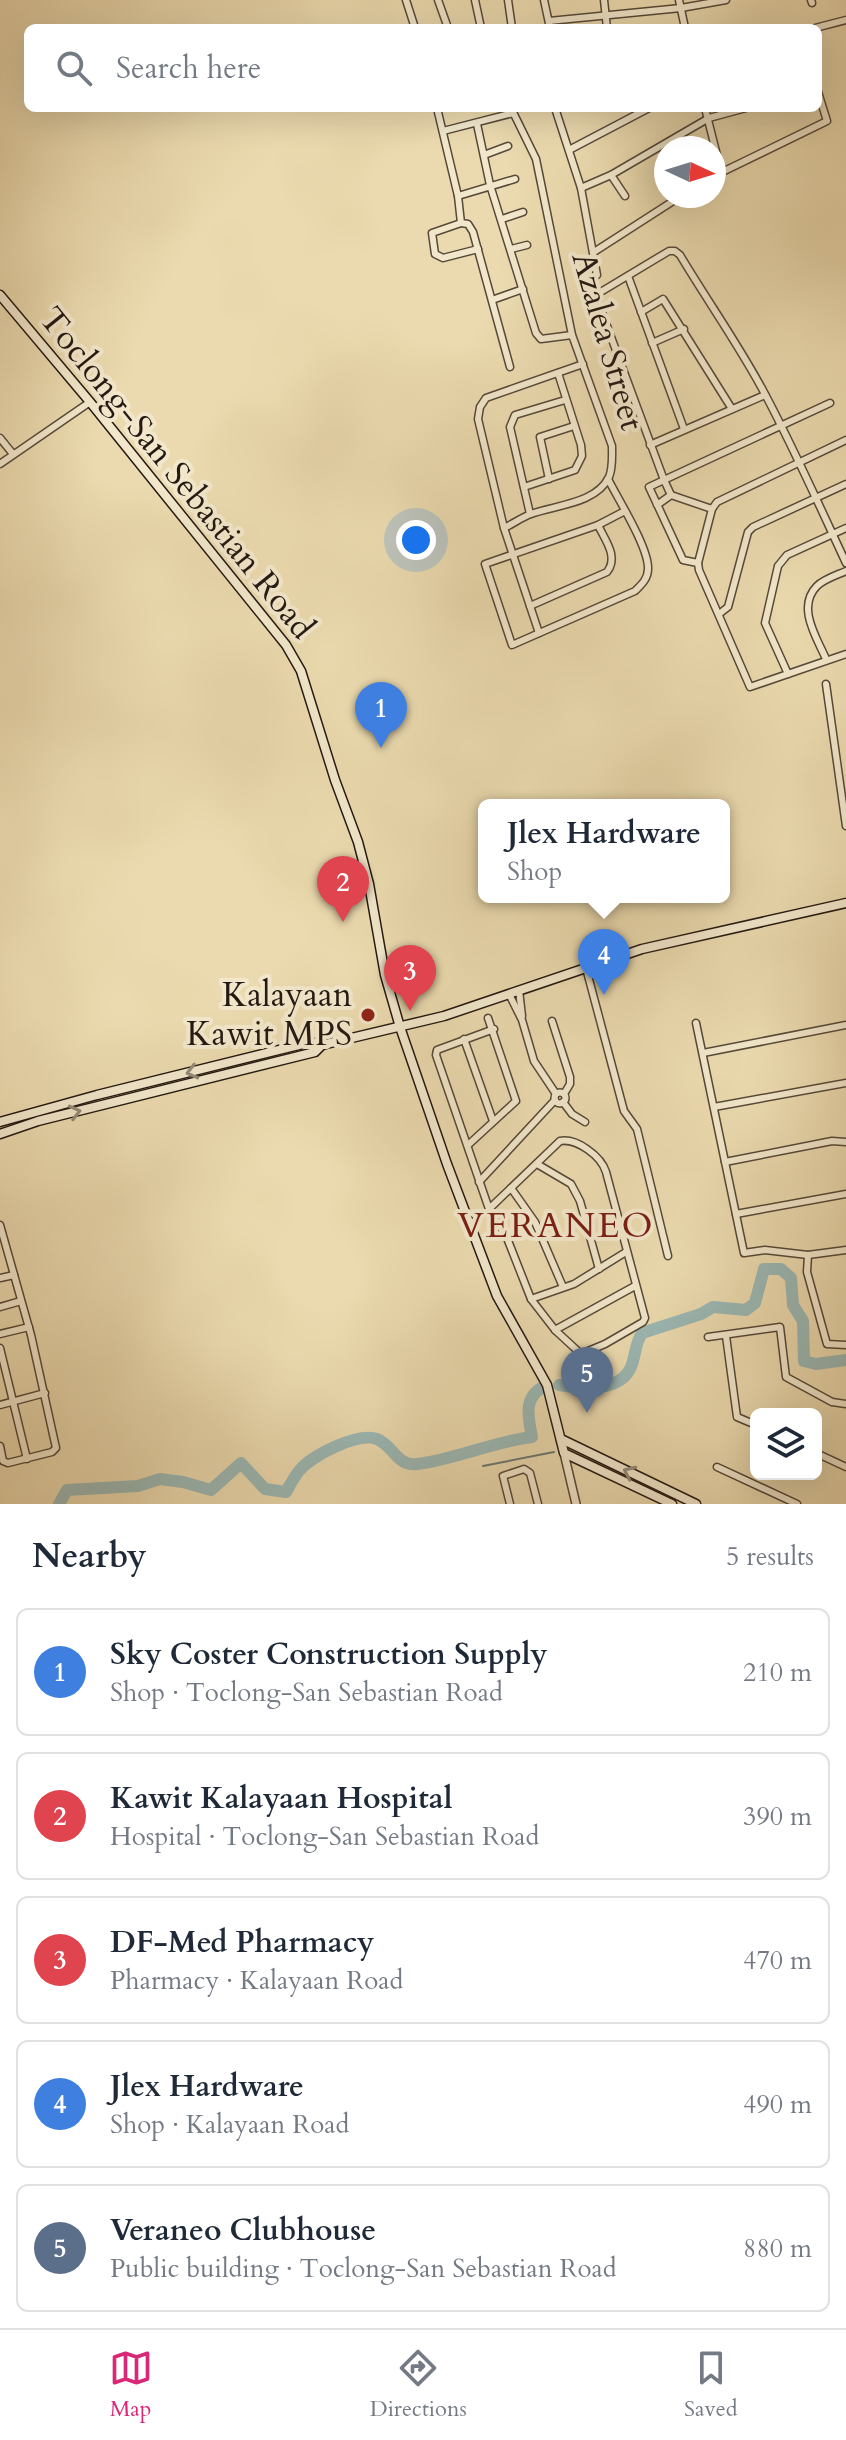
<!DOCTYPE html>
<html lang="en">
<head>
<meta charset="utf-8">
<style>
  :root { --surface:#fff; --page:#f6f6f7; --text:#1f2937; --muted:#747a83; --line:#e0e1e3; --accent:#db2777 }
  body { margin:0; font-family:Cardo,serif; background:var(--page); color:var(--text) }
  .controls { position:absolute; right:24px; bottom:24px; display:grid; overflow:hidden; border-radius:12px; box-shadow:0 8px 32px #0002 }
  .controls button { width:72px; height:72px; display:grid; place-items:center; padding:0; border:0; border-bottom:2px solid var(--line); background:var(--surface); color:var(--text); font:40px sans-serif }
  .compass { position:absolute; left:654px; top:136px; width:72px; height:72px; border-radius:50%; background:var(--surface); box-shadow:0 8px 32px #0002; rotate:94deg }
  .you { position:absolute; left:416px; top:540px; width:28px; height:28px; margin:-20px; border:6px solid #fff; border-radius:50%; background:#1a73e8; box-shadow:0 0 0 12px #1a73e833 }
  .badge { display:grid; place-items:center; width:52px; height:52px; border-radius:50%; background:var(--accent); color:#fff; font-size:26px; font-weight:700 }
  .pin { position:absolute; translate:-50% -66px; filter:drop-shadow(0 2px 4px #0008) }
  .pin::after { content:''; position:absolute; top:42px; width:28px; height:24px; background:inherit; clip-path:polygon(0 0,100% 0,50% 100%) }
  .popup { position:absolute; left:478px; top:799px; width:252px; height:104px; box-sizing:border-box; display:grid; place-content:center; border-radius:12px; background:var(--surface); filter:drop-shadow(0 2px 6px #0005); font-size:26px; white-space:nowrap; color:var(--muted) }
  .popup b { font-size:30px; color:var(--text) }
  .popup::after { content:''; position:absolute; left:50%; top:100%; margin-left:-16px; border:16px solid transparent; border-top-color:var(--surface) }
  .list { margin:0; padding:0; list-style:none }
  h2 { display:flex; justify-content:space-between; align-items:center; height:104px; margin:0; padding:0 32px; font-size:34px }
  h2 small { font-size:26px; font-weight:400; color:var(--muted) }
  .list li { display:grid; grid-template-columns:52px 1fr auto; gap:24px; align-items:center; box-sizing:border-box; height:128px; margin:0 16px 16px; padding:0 16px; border:2px solid var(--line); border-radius:12px }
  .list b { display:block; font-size:30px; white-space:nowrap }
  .list p { margin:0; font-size:26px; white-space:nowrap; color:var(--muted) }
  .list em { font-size:26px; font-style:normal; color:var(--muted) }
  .icon { flex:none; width:44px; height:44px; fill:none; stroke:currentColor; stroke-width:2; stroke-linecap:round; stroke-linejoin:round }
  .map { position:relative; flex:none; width:846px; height:1504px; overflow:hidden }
  .search { position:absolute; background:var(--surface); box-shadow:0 8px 32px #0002; left:24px; right:24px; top:24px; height:88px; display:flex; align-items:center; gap:20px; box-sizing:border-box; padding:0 28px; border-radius:12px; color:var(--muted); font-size:30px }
  .sheet { height:824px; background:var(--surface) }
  nav { display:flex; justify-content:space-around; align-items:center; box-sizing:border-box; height:112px; border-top:2px solid var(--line); background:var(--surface); font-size:22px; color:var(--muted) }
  nav a { display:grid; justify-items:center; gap:4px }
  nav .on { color:var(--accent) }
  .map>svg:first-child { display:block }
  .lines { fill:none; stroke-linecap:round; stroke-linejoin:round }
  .stream { stroke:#6b7873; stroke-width:2 }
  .river { stroke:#9bb8b4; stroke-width:12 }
  .minor-casing { stroke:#564939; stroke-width:9 }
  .tertiary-casing { stroke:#564939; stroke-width:10 }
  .secondary-casing { stroke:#241912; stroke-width:11 }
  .minor { stroke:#f2e7cb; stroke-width:6 }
  .tertiary { stroke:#f2e7cb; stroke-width:7 }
  .secondary { stroke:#f2e7cb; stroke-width:8 }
  .oneway { stroke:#958a78 }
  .poi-dot { fill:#8f2418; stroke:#f2e7cb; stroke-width:3 }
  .labels { text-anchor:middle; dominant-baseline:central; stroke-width:8; stroke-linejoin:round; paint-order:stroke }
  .street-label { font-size:34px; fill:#241912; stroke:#f2e7cb }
  .poi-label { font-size:34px; fill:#241912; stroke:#f2e7cb; text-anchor:end }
  .neighbourhood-label { font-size:36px; letter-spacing:2px; fill:#7a1f14; stroke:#f2e7cb }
</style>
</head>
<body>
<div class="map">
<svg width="846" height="1504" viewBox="0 0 846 1504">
  <rect width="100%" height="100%" fill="#ebdaaf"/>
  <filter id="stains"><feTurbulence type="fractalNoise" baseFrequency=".0025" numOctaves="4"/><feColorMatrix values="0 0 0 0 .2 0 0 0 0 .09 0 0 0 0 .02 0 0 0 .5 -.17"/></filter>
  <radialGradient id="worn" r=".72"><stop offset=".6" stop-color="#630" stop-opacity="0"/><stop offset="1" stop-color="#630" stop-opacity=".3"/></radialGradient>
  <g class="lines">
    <polyline class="stream" points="483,1466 554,1452"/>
    <g class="river">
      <path d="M559 1385C579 1388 618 1393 630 1369 636 1358 634 1345 642 1333L701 1314 713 1307 746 1310 755 1303 764 1269H781L791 1278 793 1305 803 1321 804 1361 816 1364 846 1360"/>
      <path d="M59 1504 67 1490 138 1486 160 1479 183 1482 211 1490 241 1463 265 1489 286 1492C290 1485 294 1477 299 1471 311 1456 357 1432 377 1439 393 1445 397 1467 417 1464 456 1459 492 1442 532 1437 528 1417 523 1396 545 1386"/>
    </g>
    <g class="minor-casing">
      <g id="minor">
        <polyline points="406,0 415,28"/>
        <polyline points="438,0 448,28"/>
        <polyline points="475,0 481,28"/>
        <polyline points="508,0 512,28"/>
        <polyline points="544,0 550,28"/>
        <polyline points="604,0 607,28"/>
        <polyline points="679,0 685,28"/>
        <polyline points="811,0 812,3"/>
        <polyline points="549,21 681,8 726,0"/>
        <polyline points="815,28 846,20"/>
        <polyline points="437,108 458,196 461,223 468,224 473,232 510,367"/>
        <polyline points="555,108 581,188 597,275"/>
        <polyline points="705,108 721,171"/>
        <polyline points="477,124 490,185 536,333 541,339 572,335"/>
        <polyline points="443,131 513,113"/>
        <polyline points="569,150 649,108"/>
        <polyline points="484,155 508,146"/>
        <polyline points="611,175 625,196"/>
        <polyline points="714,176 827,121 818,92"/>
        <polyline points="581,188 611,175 709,118 746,108"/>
        <polyline points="458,196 515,179"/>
        <polyline points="502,219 523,212"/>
        <polyline points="461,223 432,233 435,254 443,258 478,249"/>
        <polyline points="511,249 527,245"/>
        <polyline points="594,252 681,196"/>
        <polyline points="628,276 684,429"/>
        <polyline points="492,300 523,289"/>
        <polyline points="641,312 663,299 732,409"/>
        <polyline points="652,343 684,329"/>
        <path d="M830 403 664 480 597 299 599 293 669 251H675L680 255C708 302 741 348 766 396 795 451 820 507 846 563"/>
        <polyline points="0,438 13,454"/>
        <polyline points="846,440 717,502 712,509 698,563 699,570 750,687 846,654"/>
        <polyline points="650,445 765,395"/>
        <polyline points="0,464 90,402"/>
        <polyline points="549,479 540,437 574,426"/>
        <path d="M608 479C618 499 649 548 648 569 648 579 641 585 635 591L512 645 485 564 598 525 625 511"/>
        <polyline points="524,487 575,470 582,456 581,445 558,373"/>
        <polyline points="671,495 712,509"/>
        <polyline points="657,505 671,495 664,480 649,487 683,560 698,563"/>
        <polyline points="530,514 510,427 515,415 565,400"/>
        <path d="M504 528C513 524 522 517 531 514 555 505 596 504 609 477 613 468 612 456 612 446L572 335 536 159 511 108"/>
        <path d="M530 606 607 572C619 557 605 540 598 525"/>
        <polyline points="719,614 728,607 748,532 753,527 846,484"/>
        <polyline points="539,633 504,528 478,419 480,407 486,398 583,364"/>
        <path d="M826 659C817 638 796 607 817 586 824 579 837 575 846 571"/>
        <polyline points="788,674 765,623 778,566 787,555 846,528"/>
        <polyline points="826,684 846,826"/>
        <polyline points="586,968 624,1111 637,1129 668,1256"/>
        <polyline points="519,990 522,1016"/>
        <polyline points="509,994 522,1020 534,1061 556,1094"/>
        <polyline points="552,1021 570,1077 570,1084 564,1094"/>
        <polyline points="696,1023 744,1253 765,1250 808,1255 846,1250"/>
        <polyline points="464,1039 493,1121"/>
        <polyline points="703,1053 846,1025"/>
        <circle cx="560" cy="1098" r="5.5"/>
        <polyline points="563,1102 572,1114 585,1122"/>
        <polyline points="714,1107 846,1083"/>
        <polyline points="468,1145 516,1101 488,1018"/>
        <polyline points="725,1162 832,1141 846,1142"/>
        <polyline points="537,1164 571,1184 580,1201 599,1269"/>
        <polyline points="479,1182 555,1100"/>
        <polyline points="511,1188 535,1222 563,1287"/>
        <path d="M489 1209 560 1141C577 1138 601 1156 606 1172L645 1318 643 1322 605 1344 581 1354 555 1330 531 1299 507 1238 489 1209 436 1055 437 1050 494 1029"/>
        <polyline points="736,1214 846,1194"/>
        <polyline points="0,1225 31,1335 56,1448 52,1452 8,1463 3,1461 0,1446"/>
        <polyline points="808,1255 807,1272 827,1344 846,1345"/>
        <polyline points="0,1278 14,1275"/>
        <polyline points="531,1299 574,1284 626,1252"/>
        <polyline points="0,1307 21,1301"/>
        <polyline points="555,1330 635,1286"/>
        <polyline points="0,1334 29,1327"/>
        <polyline points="726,1336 737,1417 756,1425"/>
        <polyline points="708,1337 780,1327 786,1377 832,1402 846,1404"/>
        <polyline points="0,1348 27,1459"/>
        <polyline points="0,1405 45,1393"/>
        <polyline points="816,1453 846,1467"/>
        <polyline points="717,1467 797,1504"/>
        <polyline points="510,1504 503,1476 524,1469 530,1473 538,1504"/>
      </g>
    </g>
    <g class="tertiary-casing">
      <polyline id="tertiary" points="564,1453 576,1504"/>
    </g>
    <g class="secondary-casing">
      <g id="secondary">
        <polyline points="0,295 90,402 286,645 301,671 335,780 358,842 369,884 385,975 400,1027 447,1164 497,1296 547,1385 564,1453 672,1504"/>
        <polyline points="0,1122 97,1095 311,1042 322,1045 444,1016 642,949 846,903"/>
        <polyline points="0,1134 38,1121 315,1052 322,1045"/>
        <polyline points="561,1439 696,1504"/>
      </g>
    </g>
    <use href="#minor" class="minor"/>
    <use href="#tertiary" class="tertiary"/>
    <use href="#secondary" class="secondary"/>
  </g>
  <defs><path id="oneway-chevron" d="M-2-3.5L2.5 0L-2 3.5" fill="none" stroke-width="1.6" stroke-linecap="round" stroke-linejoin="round" transform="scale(2)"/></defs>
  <g class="oneway">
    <use href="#oneway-chevron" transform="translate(192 1072) rotate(166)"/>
    <use href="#oneway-chevron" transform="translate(75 1112) rotate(-14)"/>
    <use href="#oneway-chevron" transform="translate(629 1472) rotate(-155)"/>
  </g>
  <circle class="poi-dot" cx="368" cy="1015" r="8"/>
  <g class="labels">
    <g class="street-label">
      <text transform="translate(608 341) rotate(74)">Azalea Street</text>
      <text transform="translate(177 473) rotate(51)">Toclong-San Sebastian Road</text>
    </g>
    <g class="poi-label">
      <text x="352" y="995">Kalayaan<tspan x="352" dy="39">Kawit MPS</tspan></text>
    </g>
    <g class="neighbourhood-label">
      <text x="556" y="1225">VERANEO</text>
    </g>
  </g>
  <rect width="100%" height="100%" filter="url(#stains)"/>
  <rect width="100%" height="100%" fill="url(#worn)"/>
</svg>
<div class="controls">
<button><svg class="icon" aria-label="layers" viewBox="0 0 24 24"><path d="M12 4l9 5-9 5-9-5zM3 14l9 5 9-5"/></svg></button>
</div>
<svg class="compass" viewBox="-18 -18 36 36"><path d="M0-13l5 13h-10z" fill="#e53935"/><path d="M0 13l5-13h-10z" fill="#747a83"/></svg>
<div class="you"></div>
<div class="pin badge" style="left:381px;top:748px;background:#3f7fe0">1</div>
<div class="pin badge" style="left:343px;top:922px;background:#e0444e">2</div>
<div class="pin badge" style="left:410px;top:1011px;background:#e0444e">3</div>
<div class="pin badge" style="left:604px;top:995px;background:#3f7fe0">4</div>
<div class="popup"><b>Jlex Hardware</b>Shop</div>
<div class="pin badge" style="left:587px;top:1413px;background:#5c6f8a">5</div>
<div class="search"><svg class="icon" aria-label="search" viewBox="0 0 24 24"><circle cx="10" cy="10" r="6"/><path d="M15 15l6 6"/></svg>Search here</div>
</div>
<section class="sheet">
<h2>Nearby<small>5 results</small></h2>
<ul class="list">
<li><span class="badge" style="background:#3f7fe0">1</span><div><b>Sky Coster Construction Supply</b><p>Shop · Toclong-San Sebastian Road</p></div><em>210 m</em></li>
<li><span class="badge" style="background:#e0444e">2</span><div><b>Kawit Kalayaan Hospital</b><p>Hospital · Toclong-San Sebastian Road</p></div><em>390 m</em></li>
<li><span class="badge" style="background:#e0444e">3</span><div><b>DF-Med Pharmacy</b><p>Pharmacy · Kalayaan Road</p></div><em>470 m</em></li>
<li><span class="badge" style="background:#3f7fe0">4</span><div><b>Jlex Hardware</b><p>Shop · Kalayaan Road</p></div><em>490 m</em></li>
<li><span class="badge" style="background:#5c6f8a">5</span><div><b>Veraneo Clubhouse</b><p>Public building · Toclong-San Sebastian Road</p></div><em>880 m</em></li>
</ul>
</section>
<nav>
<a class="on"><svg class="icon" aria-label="map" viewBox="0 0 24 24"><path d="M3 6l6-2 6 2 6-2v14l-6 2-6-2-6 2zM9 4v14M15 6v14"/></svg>Map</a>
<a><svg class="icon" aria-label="directions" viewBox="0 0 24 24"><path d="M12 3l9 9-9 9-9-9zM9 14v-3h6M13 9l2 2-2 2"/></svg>Directions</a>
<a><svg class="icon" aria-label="saved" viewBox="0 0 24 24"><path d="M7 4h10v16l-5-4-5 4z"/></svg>Saved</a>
</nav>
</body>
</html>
